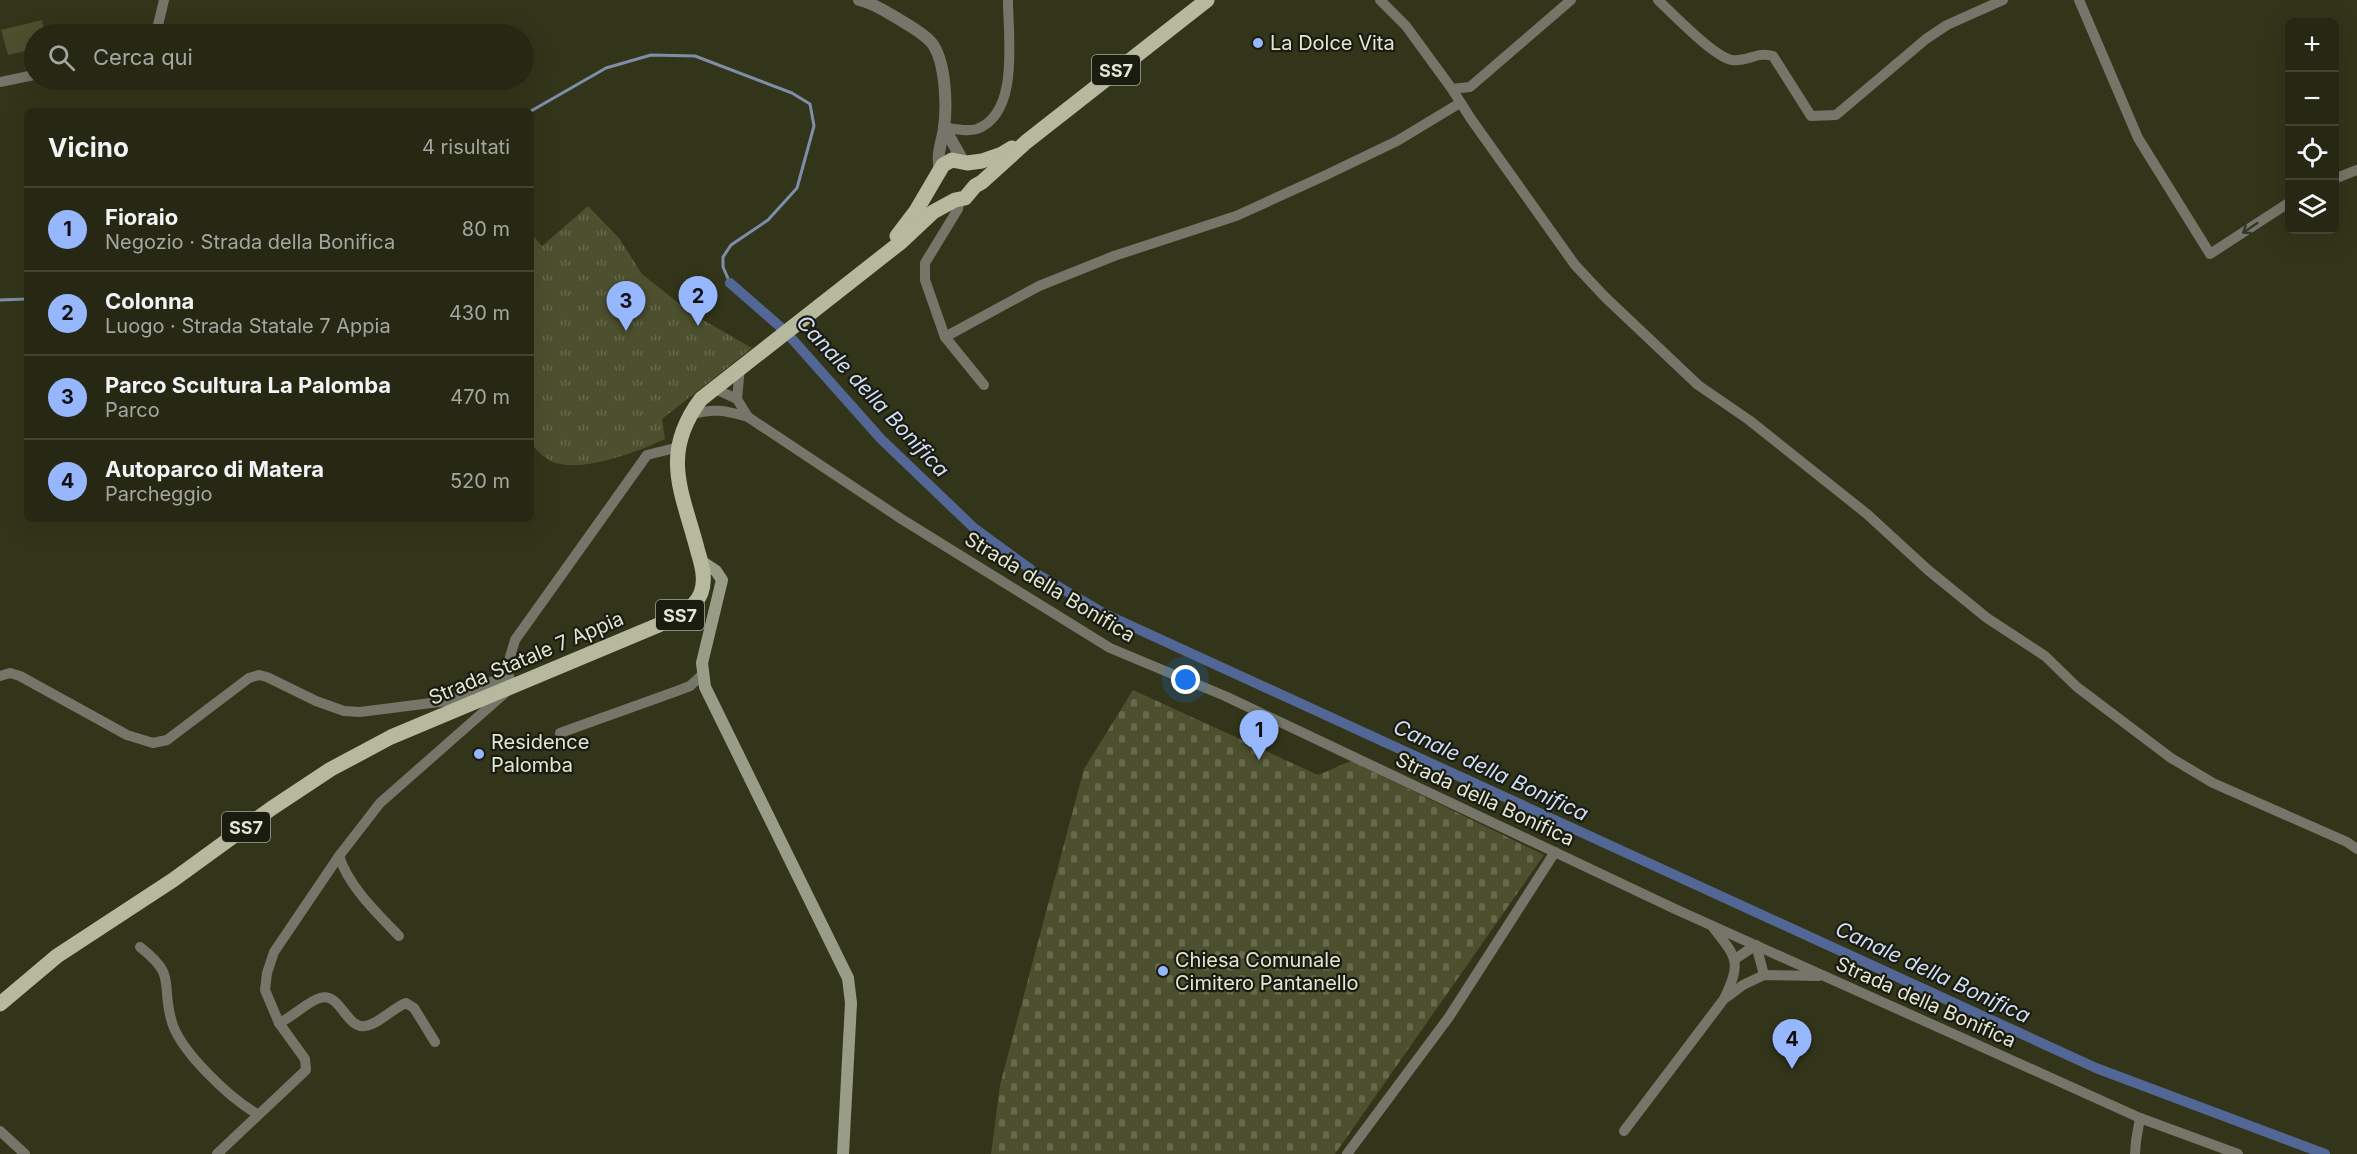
<!DOCTYPE html>
<html lang="it">
<head>
<meta charset="utf-8">
<style>
  :root { --surface:#262814; --page:#323422; --text:#f1f3f6; --muted:#a4a6a0; --line:#424434; --accent:#96b6fd }
  body { margin:0; font-family:Inter,sans-serif; background:var(--page); color:var(--text) }
  .controls { position:absolute; right:18px; top:18px; display:grid; overflow:hidden; border-radius:9px; box-shadow:0 6px 24px #0002 }
  .controls button { width:54px; height:54px; display:grid; place-items:center; padding:0; border:0; border-bottom:2px solid var(--line); background:var(--surface); color:var(--text); font:30px sans-serif }
  .you { position:absolute; left:1186px; top:680px; width:21px; height:21px; margin:-15px; border:4px solid #fff; border-radius:50%; background:#1a73e8; box-shadow:0 0 0 9px #1a73e833 }
  .badge { display:grid; place-items:center; width:39px; height:39px; border-radius:50%; background:var(--accent); color:#111; font-size:20px; font-weight:700 }
  .pin { position:absolute; translate:-50% -50px; filter:drop-shadow(0 2px 3px #0008) }
  .pin::after { content:''; position:absolute; top:32px; width:21px; height:18px; background:inherit; clip-path:polygon(0 0,100% 0,50% 100%) }
  .list { margin:0; padding:0; list-style:none }
  h2 { display:flex; justify-content:space-between; align-items:center; height:78px; margin:0; padding:0 24px; font-size:26px }
  h2 small { font-size:20px; font-weight:400; color:var(--muted) }
  .list li { display:grid; grid-template-columns:39px 1fr auto; gap:18px; align-items:center; box-sizing:border-box; height:84px; padding:0 24px; border-top:2px solid var(--line) }
  .list b { display:block; font-size:22px; white-space:nowrap }
  .list p { margin:0; font-size:20px; white-space:nowrap; color:var(--muted) }
  .list em { font-size:20px; font-style:normal; color:var(--muted) }
  .icon { flex:none; width:33px; height:33px; fill:none; stroke:currentColor; stroke-width:2; stroke-linecap:round; stroke-linejoin:round }
  .map { position:relative; flex:none; width:2357px; height:1154px; overflow:hidden }
  .search { position:absolute; background:var(--surface); box-shadow:0 6px 24px #0002; left:24px; top:24px; width:510px; height:66px; display:flex; align-items:center; gap:15px; box-sizing:border-box; padding:0 21px; border-radius:33px; color:var(--muted); font-size:22px }
  .panel { position:absolute; background:var(--surface); box-shadow:0 6px 24px #0002; left:24px; top:108px; width:510px; height:414px; border-radius:9px }
  .map>svg:first-child { display:block }
  .cemetery { fill:url(#cemetery-stones) }
  .park { fill:url(#park-tufts) }
  .pitch { fill:#4d502f }
  .lines { fill:none; stroke-linecap:round; stroke-linejoin:round }
  .stream { stroke:#7e8da8; stroke-width:3 }
  .canal { stroke:#526795; stroke-width:10 }
  .minor { stroke:#757669; stroke-width:10 }
  .tertiary { stroke:#757669; stroke-width:12 }
  .secondary { stroke:#999c87; stroke-width:12 }
  .primary { stroke:#b6b99e; stroke-width:15 }
  .oneway { stroke:#36372b }
  .poi-dot { fill:#96b6fd; stroke:#1b1c10; stroke-width:2 }
  .labels { text-anchor:middle; dominant-baseline:central; stroke-width:4.5; stroke-linejoin:round; paint-order:stroke }
  .shield { fill:#1b1c10; stroke:#a7a99a; stroke-width:1.5 }
  .shield-label { font-size:18px; font-weight:bold; fill:#e3e5d5 }
  .poi-label { font-size:20px; fill:#e3e5d5; stroke:#1b1c10; text-anchor:start }
  .street-label { font-size:20px; fill:#e3e5d5; stroke:#1b1c10 }
  .water-label { font-size:21px; font-style:italic; fill:#d0defb; stroke:#1b1c10 }
</style>
</head>
<body>
<div class="map">
<svg width="2357" height="1154" viewBox="0 0 2357 1154">
  <defs>
    <pattern id="cemetery-stones" width="16" height="16" patternUnits="userSpaceOnUse" patternTransform="scale(1.5)"><rect width="16" height="16" fill="#4d502f"/><path d="M2 7V4a2 2 0 0 1 4 0v3zM10 15v-3a2 2 0 0 1 4 0v3z" fill="#66694c"/></pattern>
    <pattern id="park-tufts" width="24" height="20" patternUnits="userSpaceOnUse" patternTransform="scale(1.5)"><rect width="24" height="20" fill="#4d502f"/><path d="M3 7l-1-3M5 7V3M7 7l1-3M15 17l-1-3M17 17v-4M19 17l1-3" fill="none" stroke="#66694c"/></pattern>
  </defs>
  <rect width="100%" height="100%" fill="#33351a"/>
  <polygon class="cemetery" points="1133,690 1318,775 1351,761 1544,855 1335,1154 991,1154 1000,1085 1084,769"/>
  <path class="park" d="M588 206 619 238 642 274 691 313 752 348 662 419 665 439C637 452 583 473 553 462 545 459 537 450 531 444V239L534 237 542 246Z"/>
  <polygon class="pitch" points="42,20 45,34 34,34 34,49 8,55 1,30"/>
  <g class="lines">
    <g class="stream">
      <polyline points="531,111 606,68 651,55 695,56 792,93 810,104 814,126 797,188 768,220 731,245 723,257 723,267 730,283"/>
      <polyline points="0,300 27,299"/>
    </g>
    <polyline class="canal" points="730,283 785,331 881,439 974,528 1037,574 1105,614 2096,1068 2325,1154"/>
    <g class="minor">
      <polyline points="1380,0 1406,26 1452,89 1470,87 1571,0"/>
      <path d="M1658 0C1673 14 1714 57 1732 60 1748 62 1757 51 1773 56L1811 116 1836 115 1926 39 1947 25 2003 0"/>
      <polyline points="2079,0 2138,138 2210,254 2290,202"/>
      <polyline points="153,34 158,25 164,0"/>
      <polyline points="0,82 34,75"/>
      <polyline points="1452,89 1471,119 1575,265 1605,297 1698,385 1749,420 1867,514 1928,570 1987,618 2045,656 2077,687 2171,758 2213,783 2347,842 2357,849"/>
      <path d="M944 127C955 129 966 132 977 129 1020 113 1008 37 1008 0"/>
      <polyline points="2334,179 2357,170"/>
      <polyline points="960,200 958,209 925,263 925,280 945,337 984,385"/>
      <polyline points="945,337 1039,286 1114,256 1236,216 1324,176 1397,141 1460,103"/>
      <polyline points="713,388 737,399 748,417"/>
      <polyline points="737,399 740,367"/>
      <path d="M689 415C714 408 724 410 748 417L903 520 1110 648 1225 696 1675 909 2058 1081 2140 1118 2238 1154"/>
      <polyline points="0,676 10,673 20,676 127,735 153,743 167,740 249,678 259,675 267,677 316,701 344,711 360,712 447,701 507,675"/>
      <polyline points="560,733 677,691 690,686 702,675"/>
      <path d="M339 856C349 887 377 913 399 936"/>
      <path d="M140 947C177 976 161 981 171 1019 178 1050 230 1098 257 1114"/>
      <polyline points="1735,959 1756,945 1764,975"/>
      <polyline points="1727,997 1743,985 1764,975 1819,976"/>
      <path d="M279 1023C293 1017 308 1001 320 998 340 991 346 1029 365 1026 377 1025 393 1008 406 1003L414 1008 435 1042"/>
      <polyline points="0,1131 25,1154"/>
      <path d="M1624 1131 1724 999C1742 961 1737 958 1712 926"/>
      <path d="M217 1154 306 1070 305 1059 279 1023 265 990 267 973 274 952 339 856 380 803 513 686C503 669 510 659 515 640L647 455 679 447"/>
      <polyline points="1347,1154 1449,1017 1555,852"/>
      <polyline points="2135,1154 2136,1141 2140,1118"/>
    </g>
    <g class="tertiary">
      <path d="M859 0C873 3 885 11 897 18 908 25 922 32 931 42 946 60 947 106 944 128 942 143 936 154 940 169"/>
      <polyline points="944,127 963,161"/>
    </g>
    <polyline class="secondary" points="701,561 716,571 722,580 702,663 705,687 848,978 851,1003 843,1154"/>
    <g class="primary">
      <polyline points="897,236 916,211 943,165 952,160 967,163 982,161 1002,154 1012,148"/>
      <path d="M0 1004 57 956 173 880 272 808 331 769 391 737 649 629C667 621 693 613 701 593 706 580 702 565 698 552 683 493 659 455 701 399L901 242 933 212 955 200 965 198 975 186 982 182 1026 142 1207 0"/>
    </g>
  </g>
  <defs><path id="oneway-shaft" d="M-6 0H5M1.5-3L5.5 0L1.5 3" fill="none" stroke-width="1.6" stroke-linecap="round" stroke-linejoin="round" transform="scale(1.5)"/></defs>
  <use class="oneway" href="#oneway-shaft" transform="translate(2250 228) rotate(146)"/>
  <g class="poi-dot">
    <circle cx="1258" cy="43" r="6"/>
    <circle cx="479" cy="754" r="6"/>
    <circle cx="1163" cy="971" r="6"/>
  </g>
  <g class="labels">
    <g class="shield">
      <rect x="1092" y="55" width="48" height="30" rx="4.5"/>
      <rect x="656" y="600" width="48" height="30" rx="4.5"/>
      <rect x="222" y="812" width="48" height="30" rx="4.5"/>
    </g>
    <g class="shield-label">
      <text x="1116" y="70">SS7</text>
      <text x="680" y="615">SS7</text>
      <text x="246" y="827">SS7</text>
    </g>
    <g class="poi-label">
      <text x="1270" y="43">La Dolce Vita</text>
      <text x="491" y="742">Residence<tspan x="491" dy="23">Palomba</tspan></text>
      <text x="1175" y="960">Chiesa Comunale<tspan x="1175" dy="23">Cimitero Pantanello</tspan></text>
    </g>
    <g class="street-label">
      <text transform="translate(1050 587) rotate(31)">Strada della Bonifica</text>
      <text transform="translate(526 658) rotate(-23)">Strada Statale 7 Appia</text>
      <text transform="translate(1485 799) rotate(25)">Strada della Bonifica</text>
      <text transform="translate(1926 1002) rotate(24)">Strada della Bonifica</text>
    </g>
    <g class="water-label">
      <text transform="translate(873 396) rotate(47)">Canale della Bonifica</text>
      <text transform="translate(1491 770) rotate(25)">Canale della Bonifica</text>
      <text transform="translate(1933 972) rotate(25)">Canale della Bonifica</text>
    </g>
  </g>
</svg>
<div class="controls">
<button>+</button>
<button>−</button>
<button><svg class="icon" aria-label="locate" viewBox="0 0 24 24"><circle cx="12" cy="12" r="6"/><path d="M12 2v4M12 18v4M2 12h4M18 12h4"/></svg></button>
<button><svg class="icon" aria-label="layers" viewBox="0 0 24 24"><path d="M12 4l9 5-9 5-9-5zM3 14l9 5 9-5"/></svg></button>
</div>
<div class="you"></div>
<div class="pin badge" style="left:1259px;top:760px">1</div>
<div class="pin badge" style="left:698px;top:326px">2</div>
<div class="pin badge" style="left:626px;top:331px">3</div>
<div class="pin badge" style="left:1792px;top:1069px">4</div>
<div class="search"><svg class="icon" aria-label="search" viewBox="0 0 24 24"><circle cx="10" cy="10" r="6"/><path d="M15 15l6 6"/></svg>Cerca qui</div>
<section class="panel">
<h2>Vicino<small>4 risultati</small></h2>
<ul class="list">
<li><span class="badge">1</span><div><b>Fioraio</b><p>Negozio · Strada della Bonifica</p></div><em>80 m</em></li>
<li><span class="badge">2</span><div><b>Colonna</b><p>Luogo · Strada Statale 7 Appia</p></div><em>430 m</em></li>
<li><span class="badge">3</span><div><b>Parco Scultura La Palomba</b><p>Parco</p></div><em>470 m</em></li>
<li><span class="badge">4</span><div><b>Autoparco di Matera</b><p>Parcheggio</p></div><em>520 m</em></li>
</ul>
</section>
</div>
</body>
</html>
